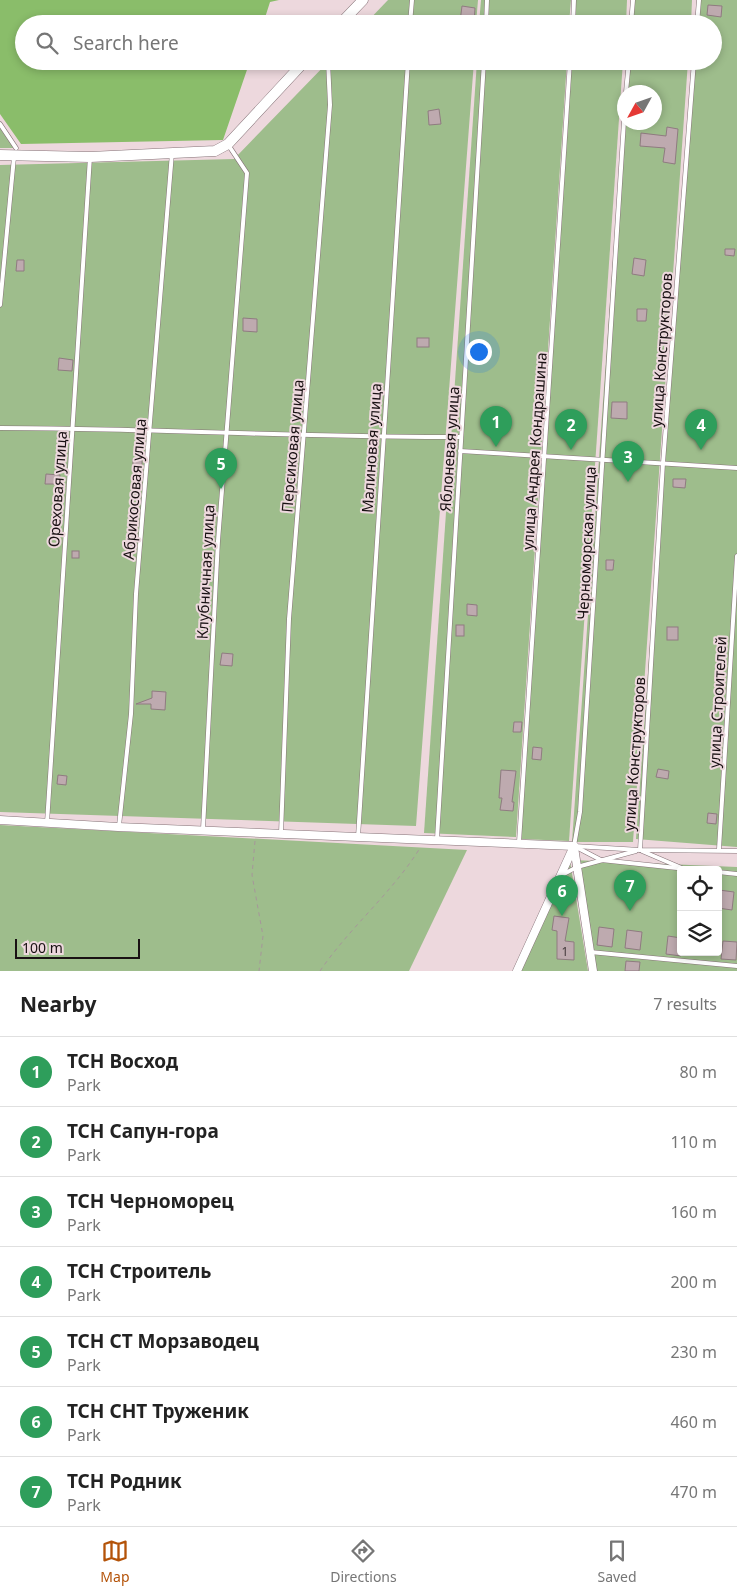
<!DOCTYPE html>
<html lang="en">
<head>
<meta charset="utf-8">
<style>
  :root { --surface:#fff; --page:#f2f2f2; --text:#222; --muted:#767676; --line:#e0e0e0; --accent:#b45309 }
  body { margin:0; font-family:"Noto Sans",sans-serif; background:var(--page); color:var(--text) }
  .controls { position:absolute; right:15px; bottom:15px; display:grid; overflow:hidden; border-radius:5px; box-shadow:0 2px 8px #0003 }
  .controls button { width:45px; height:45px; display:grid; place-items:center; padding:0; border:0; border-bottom:1px solid var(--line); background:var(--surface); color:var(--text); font:25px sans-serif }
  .compass { position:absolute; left:617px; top:85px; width:45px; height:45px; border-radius:50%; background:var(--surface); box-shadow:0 2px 8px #0003; rotate:230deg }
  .scale { position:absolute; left:15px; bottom:12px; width:125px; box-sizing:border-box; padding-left:5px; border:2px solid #191113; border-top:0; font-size:14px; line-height:18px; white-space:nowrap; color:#191113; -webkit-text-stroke:4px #edd8dd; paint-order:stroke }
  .you { position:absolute; left:478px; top:351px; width:18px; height:18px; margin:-12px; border:4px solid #fff; border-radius:50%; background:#1a73e8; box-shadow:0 0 0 8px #1a73e833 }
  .badge { display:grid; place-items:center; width:32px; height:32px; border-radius:50%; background:var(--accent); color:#fff; font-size:16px; font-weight:700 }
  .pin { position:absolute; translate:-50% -41px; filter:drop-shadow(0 1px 2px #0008) }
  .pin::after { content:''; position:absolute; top:26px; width:18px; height:15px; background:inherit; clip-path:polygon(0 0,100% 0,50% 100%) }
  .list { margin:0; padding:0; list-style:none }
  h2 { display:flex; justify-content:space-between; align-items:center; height:65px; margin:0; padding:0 20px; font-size:21px }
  h2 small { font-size:16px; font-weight:400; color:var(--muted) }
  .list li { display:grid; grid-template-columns:32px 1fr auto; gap:15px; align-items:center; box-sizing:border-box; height:70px; padding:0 20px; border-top:1px solid var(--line) }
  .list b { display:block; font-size:19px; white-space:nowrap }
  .list p { margin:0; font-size:16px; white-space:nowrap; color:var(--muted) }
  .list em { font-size:16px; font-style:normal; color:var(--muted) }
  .icon { flex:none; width:28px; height:28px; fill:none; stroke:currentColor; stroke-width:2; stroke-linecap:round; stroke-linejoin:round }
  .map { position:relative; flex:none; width:737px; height:971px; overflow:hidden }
  .search { position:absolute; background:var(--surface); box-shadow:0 2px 8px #0003; left:15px; right:15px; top:15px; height:55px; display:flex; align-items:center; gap:12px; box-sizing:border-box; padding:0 18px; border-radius:28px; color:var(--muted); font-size:19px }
  .sheet { height:555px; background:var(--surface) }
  nav { display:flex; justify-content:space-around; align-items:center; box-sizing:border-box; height:70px; border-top:1px solid var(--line); background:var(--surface); font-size:14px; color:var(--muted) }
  nav a { display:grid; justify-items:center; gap:2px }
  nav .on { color:var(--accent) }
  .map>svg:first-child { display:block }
  .green { fill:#9ebd8c; fill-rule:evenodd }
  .forest { fill:#8abd6a }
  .building { fill:#beaaaf; stroke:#8f7b80 }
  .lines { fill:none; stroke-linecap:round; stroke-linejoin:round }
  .service-casing { stroke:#857277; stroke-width:5 }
  .minor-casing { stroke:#857277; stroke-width:9 }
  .tertiary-casing { stroke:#857277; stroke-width:11 }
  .path { stroke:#a6969a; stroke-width:1; stroke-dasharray:4 4; stroke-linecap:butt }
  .service { stroke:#fff; stroke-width:4 }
  .minor { stroke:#fff; stroke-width:8 }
  .tertiary { stroke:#fff; stroke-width:10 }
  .labels { text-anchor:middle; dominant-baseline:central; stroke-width:4; stroke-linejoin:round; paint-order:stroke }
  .number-label { font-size:12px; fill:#42373a }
  .street-label { font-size:15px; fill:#191113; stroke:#edd8dd }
</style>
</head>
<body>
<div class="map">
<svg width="737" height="971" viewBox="0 0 737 971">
  <rect width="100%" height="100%" fill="#edd8dd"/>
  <g class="green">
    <polygon points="388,0 478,0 476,24 365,24"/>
    <polygon points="481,0 571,0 569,24 479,24"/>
    <polygon points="576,0 627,0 626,24 575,24"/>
    <polygon points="631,0 692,0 691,24 629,24"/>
    <polygon points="697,0 737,0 737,847 636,839 692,61 713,61 713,24 695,24"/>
    <polygon points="329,61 474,61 416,826 0,812 0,165 234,159"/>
    <polygon points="477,61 567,61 516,837 424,833"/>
    <polygon points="572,61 623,61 569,841 521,839"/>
    <path d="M627 61H688L633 842H572ZM624 92H654V122H624Z"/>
    <polygon points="0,124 16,148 0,148"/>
    <polygon points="0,825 467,850 409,971 0,971"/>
    <path d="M572 860 737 867V971H590ZM681 870H718V952H681Z"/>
    <polygon points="570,861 588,971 520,971"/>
  </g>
  <polygon class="forest" points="0,0 279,0 270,2 263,24 24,24 24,61 250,61 223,140 21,144 0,114"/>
  <g class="building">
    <polygon points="708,5 722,6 721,17 707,15"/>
    <polygon points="462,6 475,8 474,23 460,22"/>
    <polygon points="439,109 441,124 429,125 428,111"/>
    <polygon points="667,127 678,129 675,164 663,162 665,148 640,146 641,133 666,136"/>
    <polygon points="725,249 735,249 734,256 725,255"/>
    <polygon points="634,258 646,260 644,276 632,274"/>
    <polygon points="17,260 24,260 24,271 16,271"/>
    <polygon points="637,309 647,309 646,321 637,321"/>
    <polygon points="243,318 257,319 257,332 243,331"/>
    <rect x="417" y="338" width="12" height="9"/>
    <polygon points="59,358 73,360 72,371 58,370"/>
    <polygon points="612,402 627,402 627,419 611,418"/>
    <rect x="133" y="459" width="9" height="12"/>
    <polygon points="46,474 60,475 60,484 45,484"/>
    <polygon points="673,479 686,479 685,488 673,487"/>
    <rect x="72" y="551" width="7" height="7"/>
    <polygon points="606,560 614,560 613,570 606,570"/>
    <polygon points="467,604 477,605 477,616 467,615"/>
    <rect x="456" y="625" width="8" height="11"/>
    <rect x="667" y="627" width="11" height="13"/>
    <polygon points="222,653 233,654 232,666 220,665"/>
    <polygon points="152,691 166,692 165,710 151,709 151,704 136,704 152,698"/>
    <polygon points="514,722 522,722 521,732 513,732"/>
    <polygon points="533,747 542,748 541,760 532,759"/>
    <polygon points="658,769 669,771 668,779 656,777"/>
    <polygon points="501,770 516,771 512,802 514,802 513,811 500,810 502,798 499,798"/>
    <polygon points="58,775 67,776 66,785 57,784"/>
    <polygon points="708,813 717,814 716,824 707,823"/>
    <polygon points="619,876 634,877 632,895 617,894"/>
    <polygon points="719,890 734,892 732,910 718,908"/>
    <polygon points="554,916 569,918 565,941 574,942 574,960 557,959 557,931 552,930"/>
    <polygon points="599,927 614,929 612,947 597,945"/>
    <polygon points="627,930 642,932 640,950 625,948"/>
    <polygon points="668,936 681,938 681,956 666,954"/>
    <polygon points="723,941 737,942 736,960 721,959"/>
    <polygon points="626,961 640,962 639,971 625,971"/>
  </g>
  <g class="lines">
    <g class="service-casing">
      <g id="service">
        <polyline points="410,24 412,0"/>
        <polyline points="486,24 487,0"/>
        <polyline points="573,24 574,0"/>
        <polyline points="631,24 633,0"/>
        <polyline points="697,24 699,0"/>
        <polyline points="626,92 629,61"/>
        <polyline points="0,124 16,148"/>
        <polyline points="0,305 14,157"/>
        <path d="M0 428C154 428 307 438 461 437"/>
        <polyline points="460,451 737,468"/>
        <polyline points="47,823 90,157"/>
        <polyline points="119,826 131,714 136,594 172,153"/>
        <polyline points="203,829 218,541 247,173 229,146"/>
        <polyline points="281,833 289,619 330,105 328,61"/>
        <polyline points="358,837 408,61"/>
        <polyline points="437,839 484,61"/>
        <polyline points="519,842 570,61"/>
        <polyline points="574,846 580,812 624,121"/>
        <polyline points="574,846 640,850 737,851"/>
        <polyline points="576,847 601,860 696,870"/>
        <polyline points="719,849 737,556"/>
        <polyline points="640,850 663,463 694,61"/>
        <polyline points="642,851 684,869"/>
        <polyline points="718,872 737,874"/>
        <polyline points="562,875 577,867 636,851"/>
        <polyline points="590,952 737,966"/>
      </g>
    </g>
    <g class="minor-casing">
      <g id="minor">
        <polyline points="0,820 118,827 574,846"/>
        <polyline points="574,847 593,971"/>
        <polyline points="517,971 574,846"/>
      </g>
    </g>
    <g class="tertiary-casing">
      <g id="tertiary">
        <polyline points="340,24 363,0"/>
        <polyline points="0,155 90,157 215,151 228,144 305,61"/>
      </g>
    </g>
    <g class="path">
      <polyline points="255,841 252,875 263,936 259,971"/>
      <path d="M320 971C350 927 392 893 420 848"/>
    </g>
    <use href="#service" class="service"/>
    <use href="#minor" class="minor"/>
    <use href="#tertiary" class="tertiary"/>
  </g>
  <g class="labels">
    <g class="number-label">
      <text x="565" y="951">1</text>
    </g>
    <g class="street-label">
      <text transform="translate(661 350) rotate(-86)">улица Конструкторов</text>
      <text transform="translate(292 446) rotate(-85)">Персиковая улица</text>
      <text transform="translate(371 448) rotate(-86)">Малиновая улица</text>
      <text transform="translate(449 449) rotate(-86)">Яблоневая улица</text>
      <text transform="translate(534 451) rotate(-86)">улица Андрея Кондрашина</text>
      <text transform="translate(57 489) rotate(-86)">Ореховая улица</text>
      <text transform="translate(134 489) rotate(-85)">Абрикосовая улица</text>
      <text transform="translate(586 543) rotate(-87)">Черноморская улица</text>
      <text transform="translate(205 572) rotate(-87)">Клубничная улица</text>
      <text transform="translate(717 702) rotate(-87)">улица Строителей</text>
      <text transform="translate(634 754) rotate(-86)">улица Конструкторов</text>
    </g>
  </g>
</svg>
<div class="controls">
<button><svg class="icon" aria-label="locate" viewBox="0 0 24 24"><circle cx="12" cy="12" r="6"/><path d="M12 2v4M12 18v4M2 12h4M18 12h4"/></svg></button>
<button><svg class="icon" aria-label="layers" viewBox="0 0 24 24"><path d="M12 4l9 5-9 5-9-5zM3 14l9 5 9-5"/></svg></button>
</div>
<svg class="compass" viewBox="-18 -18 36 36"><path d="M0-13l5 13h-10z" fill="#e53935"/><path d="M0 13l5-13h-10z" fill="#767676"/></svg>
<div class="scale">100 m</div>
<div class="you"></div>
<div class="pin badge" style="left:496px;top:447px;background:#2e9e5b">1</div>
<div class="pin badge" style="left:571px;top:450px;background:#2e9e5b">2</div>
<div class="pin badge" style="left:628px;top:482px;background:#2e9e5b">3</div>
<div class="pin badge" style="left:701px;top:450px;background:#2e9e5b">4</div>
<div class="pin badge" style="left:221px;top:489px;background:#2e9e5b">5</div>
<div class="pin badge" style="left:562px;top:916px;background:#2e9e5b">6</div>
<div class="pin badge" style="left:630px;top:911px;background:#2e9e5b">7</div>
<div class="search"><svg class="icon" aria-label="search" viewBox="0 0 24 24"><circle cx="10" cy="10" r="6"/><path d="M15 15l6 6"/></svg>Search here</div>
</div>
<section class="sheet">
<h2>Nearby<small>7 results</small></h2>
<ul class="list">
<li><span class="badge" style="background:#2e9e5b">1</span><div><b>ТСН Восход</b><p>Park</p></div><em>80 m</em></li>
<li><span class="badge" style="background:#2e9e5b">2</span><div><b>ТСН Сапун-гора</b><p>Park</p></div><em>110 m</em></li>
<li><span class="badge" style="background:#2e9e5b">3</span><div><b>ТСН Черноморец</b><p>Park</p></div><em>160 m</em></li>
<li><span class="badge" style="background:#2e9e5b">4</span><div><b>ТСН Строитель</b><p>Park</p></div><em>200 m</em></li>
<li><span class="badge" style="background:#2e9e5b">5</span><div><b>ТСН СТ Морзаводец</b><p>Park</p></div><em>230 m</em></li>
<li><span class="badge" style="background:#2e9e5b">6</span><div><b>ТСН СНТ Труженик</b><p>Park</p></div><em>460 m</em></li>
<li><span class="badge" style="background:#2e9e5b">7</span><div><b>ТСН Родник</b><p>Park</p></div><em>470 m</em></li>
</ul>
</section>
<nav>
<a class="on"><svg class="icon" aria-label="map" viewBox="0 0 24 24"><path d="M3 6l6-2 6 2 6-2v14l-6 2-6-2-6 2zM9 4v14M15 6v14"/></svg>Map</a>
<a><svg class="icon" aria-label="directions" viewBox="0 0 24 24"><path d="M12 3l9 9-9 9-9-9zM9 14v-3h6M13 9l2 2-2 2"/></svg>Directions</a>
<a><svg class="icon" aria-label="saved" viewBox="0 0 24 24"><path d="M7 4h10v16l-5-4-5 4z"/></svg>Saved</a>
</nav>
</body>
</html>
